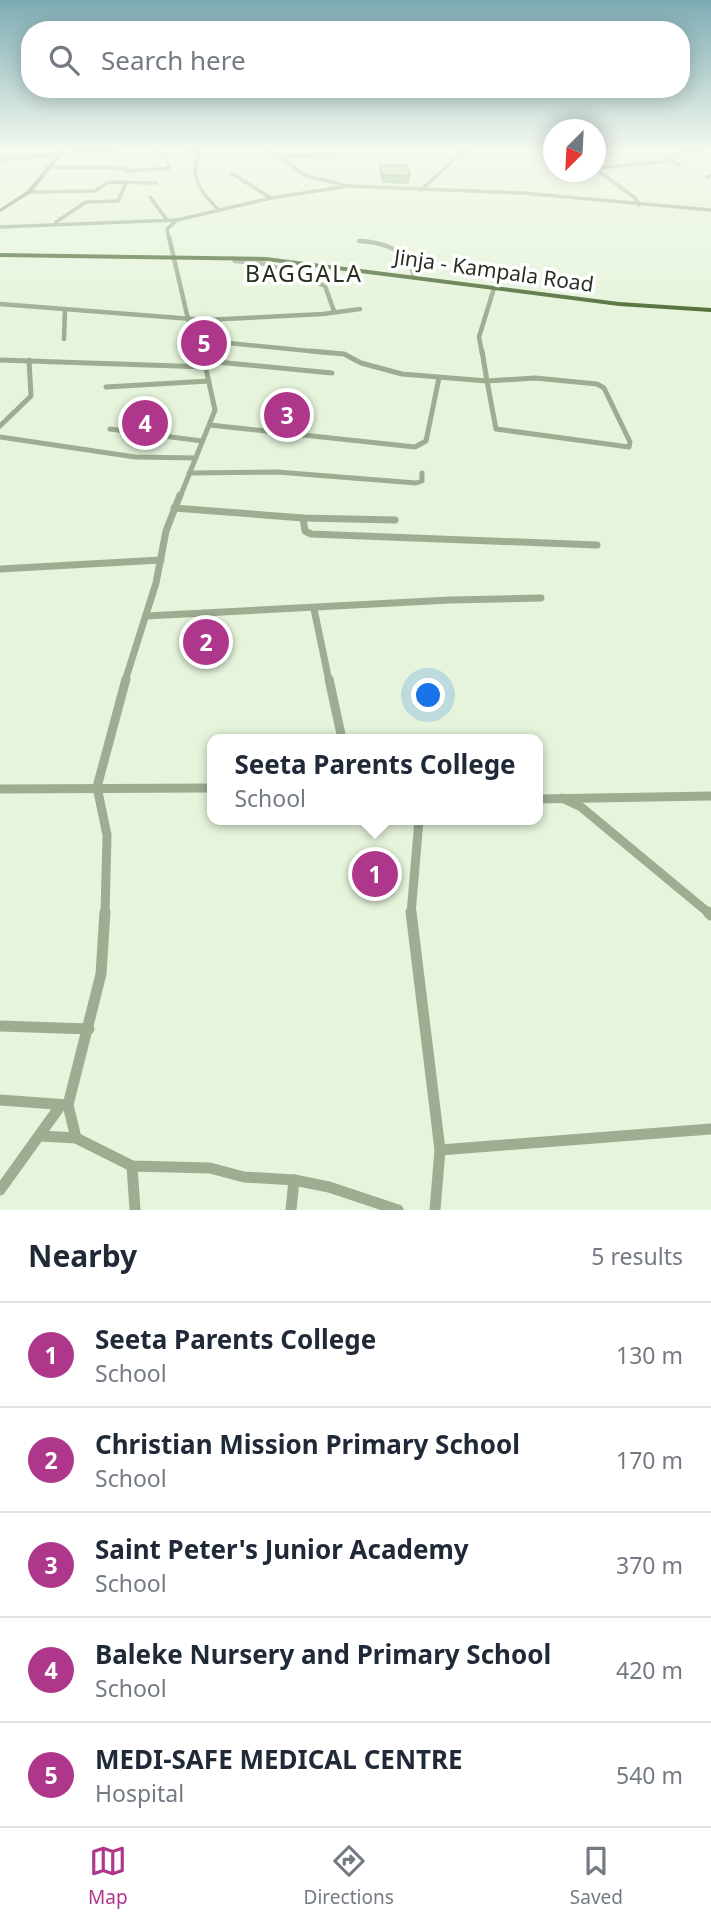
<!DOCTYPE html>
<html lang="en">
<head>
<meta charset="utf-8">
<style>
  :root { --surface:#fff; --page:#f2f2f3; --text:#1f2937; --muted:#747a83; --line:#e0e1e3; --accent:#ae368b }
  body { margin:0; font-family:"Noto Sans",sans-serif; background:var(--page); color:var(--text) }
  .compass { position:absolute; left:543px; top:119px; width:63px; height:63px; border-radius:50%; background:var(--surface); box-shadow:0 4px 18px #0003; rotate:204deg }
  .you { position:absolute; left:429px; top:696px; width:24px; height:24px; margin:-18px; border:5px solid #fff; border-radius:50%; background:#1a73e8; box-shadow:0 0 0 10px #1a73e833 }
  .badge { display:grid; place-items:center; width:46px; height:46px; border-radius:50%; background:var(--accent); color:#fff; font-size:23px; font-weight:700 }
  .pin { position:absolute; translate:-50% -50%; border:4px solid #fff; box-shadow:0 2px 7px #0006 }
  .popup { position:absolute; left:207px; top:734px; width:336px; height:91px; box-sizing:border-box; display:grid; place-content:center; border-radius:14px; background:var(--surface); filter:drop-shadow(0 2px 5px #0005); font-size:23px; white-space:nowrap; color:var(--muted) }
  .popup b { font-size:26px; color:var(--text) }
  .popup::after { content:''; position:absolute; left:50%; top:100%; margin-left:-14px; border:14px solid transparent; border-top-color:var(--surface) }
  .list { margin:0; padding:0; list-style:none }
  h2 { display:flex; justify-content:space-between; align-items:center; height:91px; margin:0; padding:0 28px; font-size:30px }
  h2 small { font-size:23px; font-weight:400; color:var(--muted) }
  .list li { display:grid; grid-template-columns:46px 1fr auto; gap:21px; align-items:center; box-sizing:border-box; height:105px; padding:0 28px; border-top:2px solid var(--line) }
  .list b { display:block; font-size:26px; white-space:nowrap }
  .list p { margin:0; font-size:23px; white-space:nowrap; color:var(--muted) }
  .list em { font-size:23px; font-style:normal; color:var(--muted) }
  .icon { flex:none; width:38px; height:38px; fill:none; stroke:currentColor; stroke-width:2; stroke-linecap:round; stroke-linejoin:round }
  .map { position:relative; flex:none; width:711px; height:1210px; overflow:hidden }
  .search { position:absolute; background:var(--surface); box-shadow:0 4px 18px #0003; left:21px; right:21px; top:21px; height:77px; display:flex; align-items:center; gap:18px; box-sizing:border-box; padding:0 24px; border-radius:28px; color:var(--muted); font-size:26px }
  .sheet { height:616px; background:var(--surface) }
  nav { display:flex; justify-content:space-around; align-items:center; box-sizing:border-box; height:98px; border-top:2px solid var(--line); background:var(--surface); font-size:19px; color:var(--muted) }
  nav a { display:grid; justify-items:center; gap:4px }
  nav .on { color:var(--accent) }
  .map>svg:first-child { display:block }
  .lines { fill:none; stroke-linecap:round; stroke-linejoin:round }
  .minor-far5 { stroke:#9ead92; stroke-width:3.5 }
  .minor-far4 { stroke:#9ead92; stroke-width:4.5 }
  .minor-far3 { stroke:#9ead92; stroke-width:5 }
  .minor-far2 { stroke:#9ead92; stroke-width:7 }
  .minor-far1 { stroke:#9ead92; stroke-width:9 }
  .minor { stroke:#9ead92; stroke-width:11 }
  .secondary { fill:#778c66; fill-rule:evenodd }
  .trunk { fill:#4f6b36; fill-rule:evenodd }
  .wall { fill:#94b27d }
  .building { fill:#accf91; stroke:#789166; stroke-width:2 }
  .labels { text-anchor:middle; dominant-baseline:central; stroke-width:7; stroke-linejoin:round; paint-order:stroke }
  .far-street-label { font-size:21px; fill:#2a2f25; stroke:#fff }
  .far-quarter-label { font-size:23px; letter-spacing:2px; fill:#252f1c; stroke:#fff }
</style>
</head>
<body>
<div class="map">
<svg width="711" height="1210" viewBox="0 0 711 1210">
  <rect width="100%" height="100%" fill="#e6f4db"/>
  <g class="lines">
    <g class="minor-far5">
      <path d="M188 149 199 154C188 177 202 194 219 210"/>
      <polyline points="268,149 306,176 349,186 523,193 711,210"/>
      <polyline points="60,154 123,149"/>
      <polyline points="664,156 701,150"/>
      <polyline points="278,157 341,154"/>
      <polyline points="666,158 680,165"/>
      <polyline points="0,160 60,154"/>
      <polyline points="48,167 123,168 128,171 170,168 165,157 154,152 154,149"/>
      <polyline points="596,168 670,161"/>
      <polyline points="596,169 635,198 639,205"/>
      <polyline points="231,173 271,198"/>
      <polyline points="707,177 711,176"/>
      <polyline points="421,190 461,153 469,149"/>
      <polyline points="29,192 95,191 108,182 156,183"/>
      <polyline points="150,197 167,220"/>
      <polyline points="56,222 86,202 118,201 126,183"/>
      <polyline points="0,227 176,220"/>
      <polyline points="169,239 167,229 177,220 271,198 349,186"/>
    </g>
    <g class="minor-far4">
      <polyline points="169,237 188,319 202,353"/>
      <path d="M359 241C380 242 394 247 410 260L414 277"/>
      <polyline points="233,258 235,261 267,264 325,286 334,311"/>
      <polyline points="0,304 205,320 323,314 360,309"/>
      <polyline points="64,339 65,309"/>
      <polyline points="198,340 330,353"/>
      <polyline points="482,353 479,337 494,288"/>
    </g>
    <g class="minor-far3">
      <polyline points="311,351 344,354 361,363 402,374 487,381"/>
      <polyline points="482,351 487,381"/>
      <polyline points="0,360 207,367"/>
      <polyline points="206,361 332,373"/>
      <polygon points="535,378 597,384 604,388 630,442 629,447 496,429 487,381"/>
      <polyline points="106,387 209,381"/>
      <polyline points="210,425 415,447 426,441 439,378"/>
      <polyline points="0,426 31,396 29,360"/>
      <polyline points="110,429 202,441"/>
      <polyline points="288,434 304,412"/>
      <polyline points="0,437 135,457 196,458"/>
      <polyline points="189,473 277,472 416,483 422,481 422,473"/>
      <polyline points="180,497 215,410 202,351"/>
    </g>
    <g class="minor-far2">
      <polyline points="174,508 303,518 395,520"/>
      <polyline points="303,518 305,531 311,534 597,545"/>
      <polyline points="0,569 161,560"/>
      <polyline points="314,609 329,681"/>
      <polyline points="146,616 450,600 541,598"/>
      <polyline points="125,681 156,583 166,531 180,495"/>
    </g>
    <g class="minor-far1">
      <polyline points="329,679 342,739"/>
      <polyline points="0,789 212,788"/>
      <polyline points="562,798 581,807 710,914"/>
      <polyline points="538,799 711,796"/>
      <polyline points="105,914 107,835 97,787 126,679"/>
      <polyline points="411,914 419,820"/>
    </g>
    <g class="minor">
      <polyline points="411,912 440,1150 435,1210"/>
      <polyline points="708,912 711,915"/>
      <polyline points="0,1026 89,1029"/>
      <polyline points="0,1100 68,1105 76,1138"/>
      <polyline points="41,1136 76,1138 132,1166 210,1168 244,1177 294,1180 329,1187 398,1210"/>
      <polyline points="440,1150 711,1129"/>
      <polyline points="132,1166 135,1210"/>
      <polyline points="0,1190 61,1105 68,1105 101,974 105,912"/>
      <polyline points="291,1210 294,1180"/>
    </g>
    <polygon class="secondary" points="62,149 66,149 31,193 0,212 0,209 27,191"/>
    <polygon class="trunk" points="0,253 266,257 619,302 711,308 711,312 619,306 266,261 0,257"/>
  </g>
  <polygon class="wall" points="380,166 410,176 409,184 382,183 380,173"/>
  <polygon class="building" points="407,165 410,176 382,175 380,166"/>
  <linearGradient id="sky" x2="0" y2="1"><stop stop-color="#7dabb3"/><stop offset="0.47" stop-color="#f4faef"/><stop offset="1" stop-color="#f4faef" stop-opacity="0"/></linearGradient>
  <rect width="711" height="318" fill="url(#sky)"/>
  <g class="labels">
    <g class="far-street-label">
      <text transform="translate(494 270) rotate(8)">Jinja - Kampala Road</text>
    </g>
    <g class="far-quarter-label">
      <text x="304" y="273">BAGGALA</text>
    </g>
  </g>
</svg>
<svg class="compass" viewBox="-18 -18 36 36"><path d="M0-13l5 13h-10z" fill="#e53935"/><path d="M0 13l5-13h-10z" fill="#747a83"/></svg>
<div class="you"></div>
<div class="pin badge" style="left:375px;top:874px">1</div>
<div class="popup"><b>Seeta Parents College</b>School</div>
<div class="pin badge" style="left:206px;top:642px">2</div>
<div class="pin badge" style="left:287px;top:415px">3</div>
<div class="pin badge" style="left:145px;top:423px">4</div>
<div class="pin badge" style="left:204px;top:343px">5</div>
<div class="search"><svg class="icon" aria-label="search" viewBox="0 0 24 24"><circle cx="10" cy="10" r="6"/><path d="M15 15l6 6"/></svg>Search here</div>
</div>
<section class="sheet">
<h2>Nearby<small>5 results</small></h2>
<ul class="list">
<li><span class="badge">1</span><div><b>Seeta Parents College</b><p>School</p></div><em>130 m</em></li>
<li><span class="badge">2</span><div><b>Christian Mission Primary School</b><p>School</p></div><em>170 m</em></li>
<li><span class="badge">3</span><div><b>Saint Peter's Junior Academy</b><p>School</p></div><em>370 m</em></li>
<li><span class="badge">4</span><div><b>Baleke Nursery and Primary School</b><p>School</p></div><em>420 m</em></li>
<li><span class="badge">5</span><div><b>MEDI-SAFE MEDICAL CENTRE</b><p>Hospital</p></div><em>540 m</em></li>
</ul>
</section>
<nav>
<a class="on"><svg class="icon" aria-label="map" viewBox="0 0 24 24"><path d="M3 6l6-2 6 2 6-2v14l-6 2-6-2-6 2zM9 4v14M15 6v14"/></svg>Map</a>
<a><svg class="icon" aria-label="directions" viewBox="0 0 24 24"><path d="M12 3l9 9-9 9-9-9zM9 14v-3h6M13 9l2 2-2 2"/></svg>Directions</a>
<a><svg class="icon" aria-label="saved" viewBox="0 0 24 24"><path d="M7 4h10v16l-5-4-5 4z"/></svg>Saved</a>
</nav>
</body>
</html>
